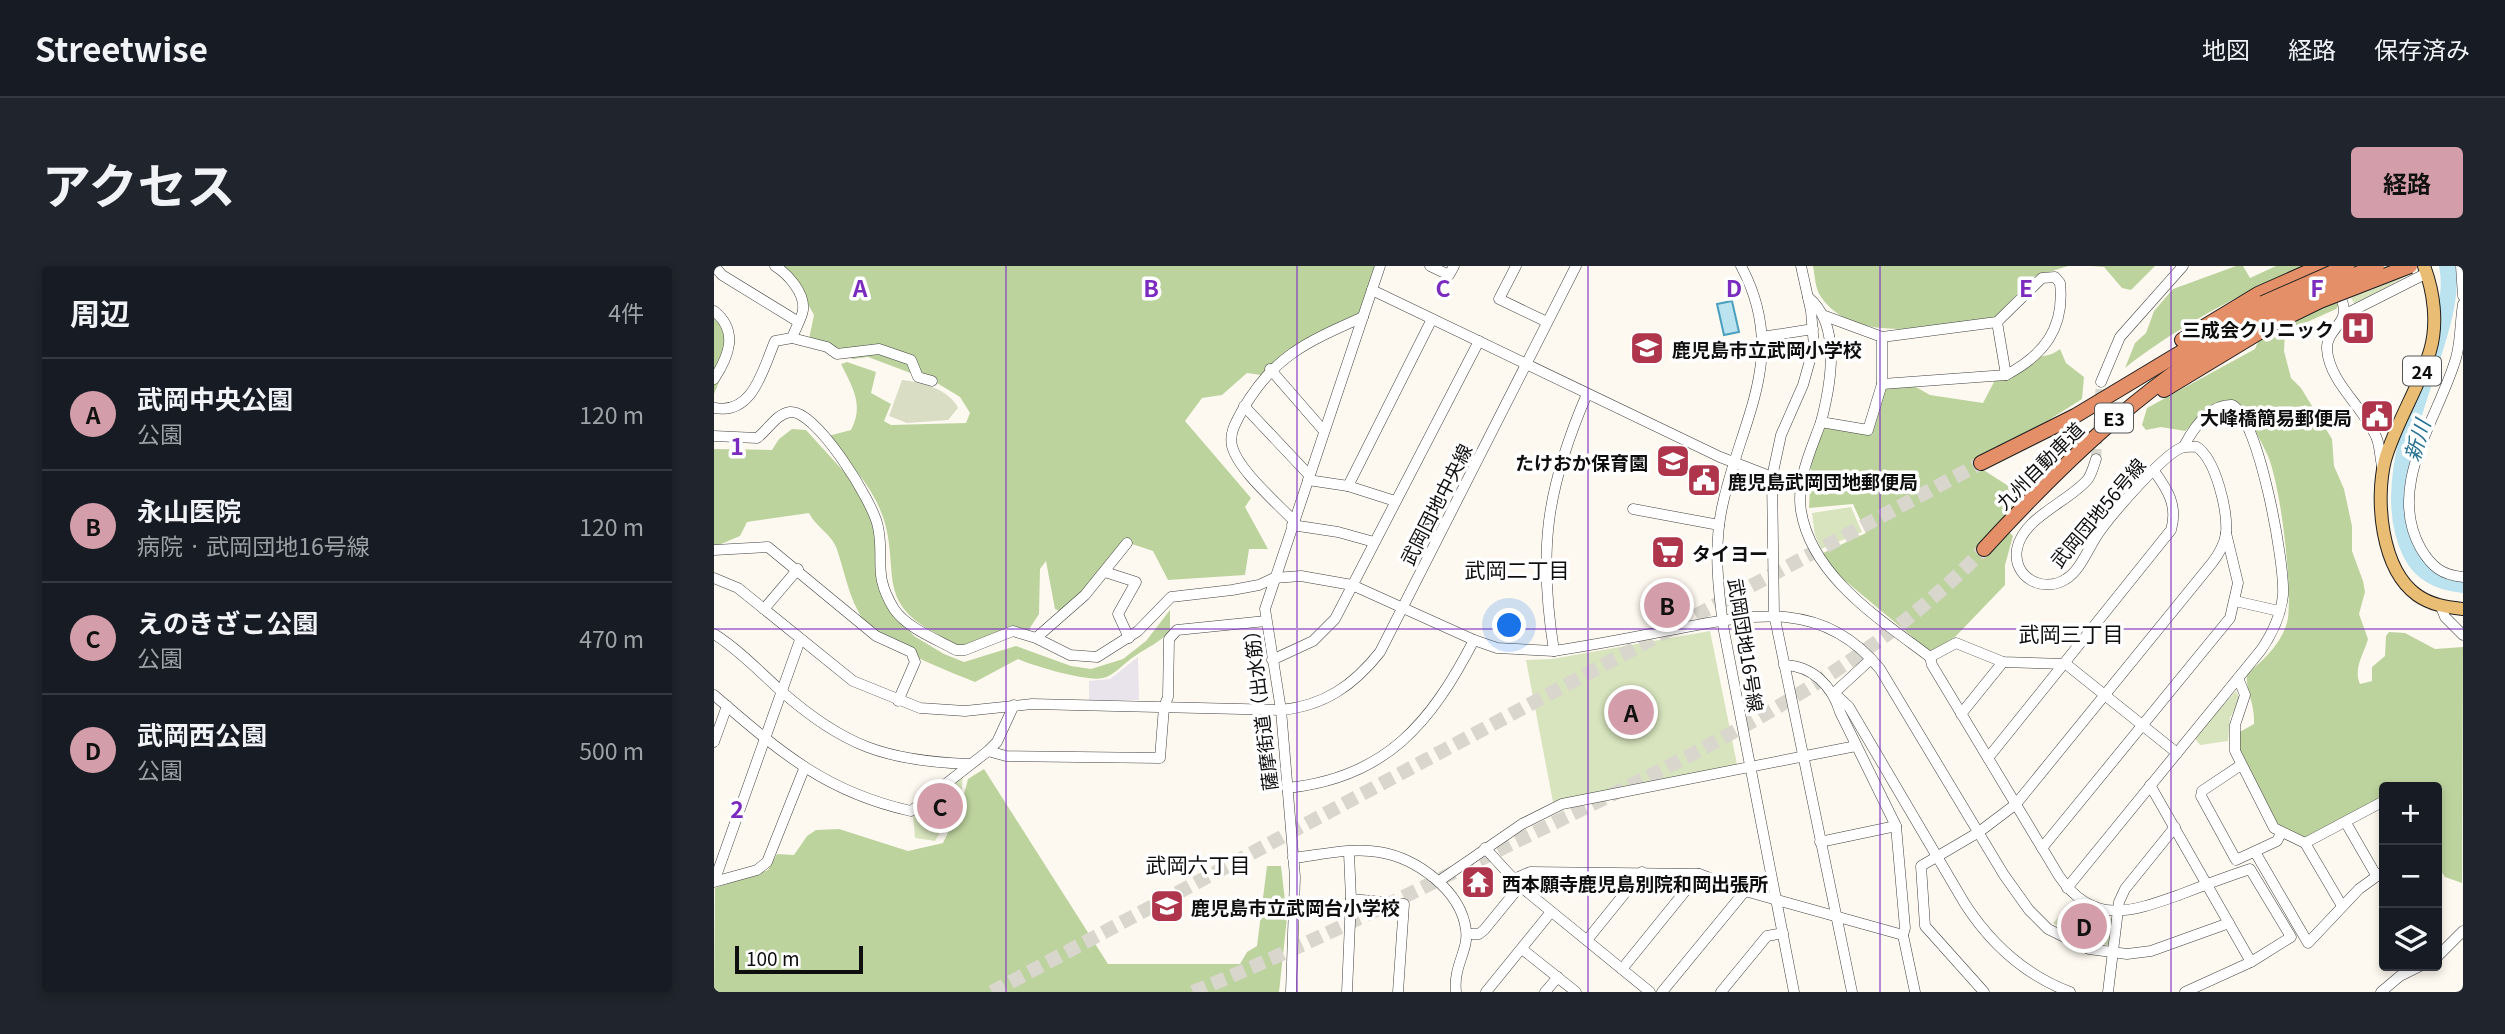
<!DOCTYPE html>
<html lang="ja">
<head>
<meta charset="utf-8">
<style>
  :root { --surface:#171b24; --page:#20242c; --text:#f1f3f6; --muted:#9ea1a6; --line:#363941; --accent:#d39ea9 }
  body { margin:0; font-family:Georgia,"Noto Sans JP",serif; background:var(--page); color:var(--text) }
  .controls { position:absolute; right:21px; bottom:21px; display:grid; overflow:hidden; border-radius:7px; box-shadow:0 4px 10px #0003 }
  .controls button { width:63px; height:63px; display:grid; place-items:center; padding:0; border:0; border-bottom:2px solid var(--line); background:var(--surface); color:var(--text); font:35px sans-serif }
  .scale { position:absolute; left:21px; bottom:18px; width:128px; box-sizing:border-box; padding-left:7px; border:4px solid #0e0e0e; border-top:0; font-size:19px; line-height:24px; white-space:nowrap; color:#0e0e0e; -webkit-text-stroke:5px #fff; paint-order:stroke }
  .you { position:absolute; left:796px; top:360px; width:24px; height:24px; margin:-18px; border:5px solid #fff; border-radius:50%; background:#1a73e8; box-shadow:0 0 0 10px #1a73e833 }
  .badge { display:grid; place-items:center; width:46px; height:46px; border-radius:50%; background:var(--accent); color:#111; font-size:23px; font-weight:700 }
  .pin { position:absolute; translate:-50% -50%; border:4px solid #fff; box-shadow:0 2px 7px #0006 }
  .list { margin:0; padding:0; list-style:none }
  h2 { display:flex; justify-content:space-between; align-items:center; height:91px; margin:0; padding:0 28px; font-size:30px }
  h2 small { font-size:23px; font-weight:400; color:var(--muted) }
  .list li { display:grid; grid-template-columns:46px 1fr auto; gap:21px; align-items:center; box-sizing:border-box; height:112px; padding:0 28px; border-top:2px solid var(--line) }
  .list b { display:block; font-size:26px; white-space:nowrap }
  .list p { margin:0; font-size:23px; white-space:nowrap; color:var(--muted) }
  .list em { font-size:23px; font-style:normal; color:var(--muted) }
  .icon { flex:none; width:38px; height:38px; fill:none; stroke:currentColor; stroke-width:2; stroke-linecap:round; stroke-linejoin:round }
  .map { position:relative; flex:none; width:1749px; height:726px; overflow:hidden; border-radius:7px }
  header { display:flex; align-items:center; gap:42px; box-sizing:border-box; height:98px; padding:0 35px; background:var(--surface); border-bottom:2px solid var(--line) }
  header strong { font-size:33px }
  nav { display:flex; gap:38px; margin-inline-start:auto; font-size:24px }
  .intro { display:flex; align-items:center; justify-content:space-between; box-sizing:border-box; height:168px; padding:0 42px }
  h1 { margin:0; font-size:49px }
  .button { padding:18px 32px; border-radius:7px; background:var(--accent); color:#111; font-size:24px; font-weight:700 }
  main { display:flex; gap:42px; padding:0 42px }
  aside { flex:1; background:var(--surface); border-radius:7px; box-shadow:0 4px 10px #0003 }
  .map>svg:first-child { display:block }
  .industrial { fill:#e9e3eb }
  .green { fill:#d7e4bd }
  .forest { fill:#bdd39e }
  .cemetery { fill:#d8ddc3 }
  .water { fill:#bae2ef; stroke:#499fbe; stroke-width:2 }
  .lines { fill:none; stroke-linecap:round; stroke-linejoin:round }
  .river { stroke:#bae2ef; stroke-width:16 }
  .minor-tunnel { stroke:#d9d6ce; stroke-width:10; stroke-dasharray:10 5; stroke-linecap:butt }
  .highway-tunnel { stroke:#d9d6ce; stroke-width:14; stroke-dasharray:14 7; stroke-linecap:butt }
  .minor-casing { stroke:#414141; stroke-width:11 }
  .major-casing { stroke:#1f1f1f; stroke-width:14 }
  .highway-casing { stroke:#1f1f1f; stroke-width:16 }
  .minor { stroke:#fff; stroke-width:10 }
  .major { stroke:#e9bd74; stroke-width:12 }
  .highway { stroke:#e48f67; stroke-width:14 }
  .highway-bridge-casing { stroke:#1f1f1f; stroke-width:16; stroke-linecap:butt }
  .highway-bridge { stroke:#e48f67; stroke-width:14 }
  .grid { fill:none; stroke:#7b2cbf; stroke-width:2; stroke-opacity:0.55 }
  .labels { text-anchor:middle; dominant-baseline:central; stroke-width:7; stroke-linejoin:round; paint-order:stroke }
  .shield { fill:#fff; stroke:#565656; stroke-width:2 }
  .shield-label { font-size:18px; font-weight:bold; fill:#0e0e0e }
  .poi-label { font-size:19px; font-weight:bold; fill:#0e0e0e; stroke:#fff; text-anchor:start }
  .street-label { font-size:19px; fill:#0e0e0e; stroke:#fff }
  .water-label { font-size:21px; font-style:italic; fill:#257191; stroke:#fff }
  .neighbourhood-label { font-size:21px; fill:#0e0e0e; stroke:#fff }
  .grid-label { font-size:23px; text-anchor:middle; font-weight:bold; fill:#7b2cbf; stroke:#fff; stroke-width:7; stroke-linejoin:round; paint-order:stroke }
</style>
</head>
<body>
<header>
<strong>Streetwise</strong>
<nav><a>地図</a><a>経路</a><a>保存済み</a></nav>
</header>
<div class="intro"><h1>アクセス</h1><a class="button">経路</a></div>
<main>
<aside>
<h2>周辺<small>4件</small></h2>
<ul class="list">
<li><span class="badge">A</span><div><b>武岡中央公園</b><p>公園</p></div><em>120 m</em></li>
<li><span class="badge">B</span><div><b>永山医院</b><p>病院 · 武岡団地16号線</p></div><em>120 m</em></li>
<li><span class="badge">C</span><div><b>えのきざこ公園</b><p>公園</p></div><em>470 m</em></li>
<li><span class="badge">D</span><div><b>武岡西公園</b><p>公園</p></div><em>500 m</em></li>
</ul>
</aside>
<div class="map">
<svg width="1749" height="726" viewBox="0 0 1749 726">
  <rect width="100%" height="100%" fill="#fdf9f0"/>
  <polygon class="industrial" points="424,391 425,434 375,434 375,415 396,413"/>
  <g class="green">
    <polygon points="1620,0 1688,0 1694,9 1641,39"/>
    <polygon points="1137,241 1148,266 1107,283 1101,269 1098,247"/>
    <polygon points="996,365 1023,498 839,536 812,394 838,393"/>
    <polygon points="1522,425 1526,433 1516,452 1514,475 1486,479 1480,471"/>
    <polygon points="249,509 247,531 221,575 201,572 199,548"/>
    <polygon points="1358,638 1379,649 1398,653 1396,680 1360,669 1339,657"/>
  </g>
  <g class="forest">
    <path d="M64 0H662L647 50 566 94 547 109 533 107 508 129 488 132 471 155 537 232 531 241 554 283H535L531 309 454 314 439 285 412 276 350 347 341 343 332 295 326 303 325 348 312 368C292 364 276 384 256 383 242 381 230 372 218 365 163 335 185 304 170 254 160 222 135 196 114 170L137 164C150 139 139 122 127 98L133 96 162 106 157 127 177 138 170 155 177 159 252 157 256 147 246 131 223 117 154 91 139 93 100 81 95 73 100 49 83 18Z"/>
    <path d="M1099 0H1354L1319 11 1281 52C1228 58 1143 82 1107 31 1101 23 1101 10 1099 0Z"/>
    <polygon points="1377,0 1441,0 1417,24 1408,22 1390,1"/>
    <path d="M1522 0H1529L1536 12 1562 0H1589C1525 29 1466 59 1411 102L1421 77 1432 67 1440 45 1459 23Z"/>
    <path d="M1620 32 1625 39 1622 43 1571 66 1570 85 1577 112 1587 122 1618 173 1620 200 1630 223 1638 260V285L1649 315 1651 326 1645 348 1654 373C1650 388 1639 402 1646 418L1658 415V401L1671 390 1672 370 1675 366 1691 367 1721 383 1749 381 1748 617 1731 611 1723 599V521H1670V530L1591 573 1563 560 1524 483V467L1540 458C1541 437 1531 424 1533 408 1550 394 1570 375 1574 352 1578 317 1567 222 1554 190 1547 175 1539 162 1534 146L1517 134 1498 140 1471 165 1447 161 1432 164 1428 159 1433 142 1541 83 1547 69Z"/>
    <polygon points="0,52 10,58 21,77 0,128"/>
    <path d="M1346 83 1352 97 1370 111 1368 133 1319 164 1268 203 1296 221 1320 208 1326 190 1353 179 1267 279 1295 266 1299 270 1291 299V319L1241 371 1218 385 1213 383 1123 308 1109 287 1152 267 1139 238 1095 242 1097 201 1107 161 1158 169 1172 122 1200 120 1216 129 1269 137 1281 114C1305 111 1309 96 1325 91 1334 89 1338 89 1346 83Z"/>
    <path d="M78 163 92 164 143 220 152 235 161 267 165 318 183 352 200 370 230 388 250 396 302 380 357 400 377 403 409 393 432 375 456 344V365C445 377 434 381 421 390 411 396 400 410 389 412 373 416 320 400 304 393L261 416C234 405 173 382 155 361 135 338 132 308 122 281 116 267 102 261 95 247L33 256 26 270 0 281V183L58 184 65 173Z"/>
    <polygon points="270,503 394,698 526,698 533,686 543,680 553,600 567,600 573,652 565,726 0,726 1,622 54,604 63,588 80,589 93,570 102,564 125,563 194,585 229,577 247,540 254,513"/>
  </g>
  <path class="cemetery" d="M188 114C207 116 235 123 244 142L234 154 193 157 175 150Z"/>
  <polygon class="water" points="1018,35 1025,66 1010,69 1003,38"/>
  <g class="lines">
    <path class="river" d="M1733 0C1749 66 1652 198 1697 288 1707 308 1727 317 1749 319"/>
    <polyline class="minor-tunnel" points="1382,193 1387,116"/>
    <g class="highway-tunnel">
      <polyline points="278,726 1267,197"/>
      <path d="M479 726C590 681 698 627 805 574 968 494 1142 416 1270 283"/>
    </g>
    <g class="minor-casing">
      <g id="minor">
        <polyline points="0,0 8,9 83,55"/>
        <polyline points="716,0 735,9 740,0"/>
        <polyline points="802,0 785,33 833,56"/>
        <path d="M1027 0C1075 90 1028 151 1009 237 999 279 1004 324 1010 365L1080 726"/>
        <polyline points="1087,0 1097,45 1100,80 1089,119 1067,169 1058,211 1060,348 1138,726"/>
        <polyline points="1747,0 1749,30"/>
        <polyline points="658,24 1006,191 1058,211"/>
        <path d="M1094 31C1128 59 1117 118 1107 156L1154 164 1168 118V71"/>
        <path d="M1628 35C1637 57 1612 63 1613 83 1615 117 1652 143 1663 173 1666 181 1666 191 1668 200"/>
        <path d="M1749 38C1746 56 1747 74 1742 92 1725 151 1671 220 1707 283 1718 301 1728 309 1749 311"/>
        <path d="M0 45C25 65 15 90 0 113"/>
        <polyline points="1630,49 1713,7"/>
        <path d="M1111 50 1168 71 1283 56 1328 12 1341 11 1346 17C1351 62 1330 89 1292 109L1168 118"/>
        <polyline points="1283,56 1292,109"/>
        <polyline points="1048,71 1099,63"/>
        <polyline points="78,72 113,81 123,88 165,83 197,94 204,111 218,115"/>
        <polyline points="556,103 610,165"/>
        <polyline points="1387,116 1406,71 1469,0"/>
        <polyline points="530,140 595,209"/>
        <path d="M1 142C39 149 49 103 61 75L78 72C81 63 88 52 89 44 91 27 74 8 61 0"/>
        <path d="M1107 156C1097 184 1082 215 1087 245 1098 311 1167 354 1216 391"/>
        <path d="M0 170 43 172C54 164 62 148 76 146 102 143 160 237 164 261 171 295 158 307 180 343 193 362 222 373 242 384H251L299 365 322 372 356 389 383 391 424 365 457 331 518 324 545 319 560 312 587 310 638 319 760 374 783 382 840 385C881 379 921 371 962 363 1039 348 1109 333 1166 403L1290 609 1315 644 1334 663 1375 683 1413 688 1437 685 1515 657"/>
        <polyline points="594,214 634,220 681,235"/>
        <polyline points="634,220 718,53"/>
        <polyline points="919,243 1005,259"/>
        <path d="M580 255C563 237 524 204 518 180 515 167 522 156 528 145 559 90 593 76 649 51"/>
        <polyline points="578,259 624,266 660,276"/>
        <polyline points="0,284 54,281 162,370 197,386 201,396 184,435"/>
        <polyline points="391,306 422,316 404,348 415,372"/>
        <path d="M0 312 24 322 139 415 206 442 251 445 318 438 567 444C610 440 640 419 666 386L862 0"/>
        <polyline points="1521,335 1565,345"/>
        <polyline points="1727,341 1731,351 1749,369"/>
        <polyline points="50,343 84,303"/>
        <path d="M0 368C24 383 45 405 66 424 129 480 172 495 255 498"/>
        <polyline points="322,372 371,329 413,277"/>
        <polyline points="86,374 0,616 43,604 53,596 90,503"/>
        <path d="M840 385C824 284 832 223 873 128"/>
        <path d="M1157 393 1120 427 1135 441 1251 638C1277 678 1311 709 1356 726"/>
        <polyline points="558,394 599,375 621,353 765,75"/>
        <path d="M1070 399C1099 400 1118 420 1126 446L1182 560 1191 662 1189 669 1201 726"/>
        <polyline points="1524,412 1531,429 1521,459 1521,485 1560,562 1591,577 1670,535"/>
        <path d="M0 429C65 485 111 526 197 545L274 485 283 476 300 439"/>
        <polyline points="1247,448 1289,396"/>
        <polyline points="0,476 13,440"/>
        <polyline points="274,485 292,490 446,492 450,441 454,431 455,373 463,364 552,355"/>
        <path d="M1463 487 1352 398 1289 396 1242 377 1216 391 1218 399 1345 610C1379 660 1417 646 1465 629 1488 620 1512 611 1536 603L1577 671 1537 696 1471 726"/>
        <path d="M1274 492 1457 264C1464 240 1454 224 1440 205"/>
        <polyline points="1527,499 1488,525 1487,530 1522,594 1563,575 1567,567"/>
        <polyline points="1436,519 1537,696"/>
        <path d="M573 522C672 512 717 457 760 374"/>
        <polyline points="1632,557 1662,609"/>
        <polyline points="1106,576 1182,560"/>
        <polyline points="1591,577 1628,640"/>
        <polyline points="771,582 806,620 936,726"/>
        <polyline points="1328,582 1516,352 1524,317 1512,267"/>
        <polyline points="1541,586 1594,677 1645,623 1670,605"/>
        <path d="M579 592C606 589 638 581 665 586 702 592 747 624 752 664 755 684 739 700 742 726"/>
        <polyline points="800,613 816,606 985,608 1031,625 1189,669"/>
        <polyline points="725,615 808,558 848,538 1142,480"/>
        <path d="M1353 622 1547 384C1558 368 1567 348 1569 329 1571 297 1545 153 1518 139 1496 138 1479 163 1470 180"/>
        <polyline points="637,633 690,638 684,726"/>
        <polyline points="753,668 765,668 770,664 806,620"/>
        <polyline points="873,674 928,606"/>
        <polyline points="808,683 862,726"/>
        <polyline points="1723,691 1749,665"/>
        <polyline points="908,703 985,608"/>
        <polyline points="577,726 581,611 567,444 551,343 666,0"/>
        <polyline points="633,726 637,633 635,587"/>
        <polyline points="772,726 837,646"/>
        <polyline points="831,726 844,711"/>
        <polyline points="948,726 1031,625"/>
        <polyline points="1007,726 1053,670 1069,667"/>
        <path d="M1270 726 1211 660 1207 600 1265 566 1302 538 1498 297C1505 288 1510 279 1512 268 1514 245 1502 194 1483 181 1478 181 1472 180 1467 182 1449 189 1399 247 1386 265 1375 280 1367 304 1352 313 1329 328 1298 311 1303 283 1309 251 1355 236 1374 213 1378 207 1380 199 1382 193"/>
        <polyline points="1394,726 1405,636 1411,623 1461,561"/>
        <polyline points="1667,726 1686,710 1706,700"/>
      </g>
    </g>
    <g class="major-casing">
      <path id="major" d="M1710 0C1720 26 1724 58 1716 85 1705 122 1682 156 1671 194 1661 234 1667 303 1703 329 1717 339 1732 341 1749 343"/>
    </g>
    <g class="highway-casing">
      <g id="highway">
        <polyline points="1468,74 1544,28 1607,0"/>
        <polyline points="1450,124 1559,58"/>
        <polyline points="1267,197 1361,150 1549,37"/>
        <path d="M1270 283C1354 191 1442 107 1554 48"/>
      </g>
    </g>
    <use href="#minor" class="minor"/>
    <use href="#major" class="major"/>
    <use href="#highway" class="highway"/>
    <g class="highway-bridge-casing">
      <g id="highway-bridge">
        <polyline points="1549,37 1633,0"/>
        <polyline points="1554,48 1607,22 1663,0"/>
        <polyline points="1559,58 1606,35 1696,0"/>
      </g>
    </g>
    <use href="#highway-bridge" class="highway-bridge"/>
  </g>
  <path class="grid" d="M292 0V726M583 0V726M874 0V726M1166 0V726M1457 0V726M0 363H1749"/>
  <defs>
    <g id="hospital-square" transform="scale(1.75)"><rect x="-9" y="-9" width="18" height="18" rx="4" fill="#ae354b" stroke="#fff"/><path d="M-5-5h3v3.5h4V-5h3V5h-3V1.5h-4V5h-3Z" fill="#fff"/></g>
    <g id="school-square" transform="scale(1.75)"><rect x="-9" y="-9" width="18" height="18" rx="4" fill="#ae354b" stroke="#fff"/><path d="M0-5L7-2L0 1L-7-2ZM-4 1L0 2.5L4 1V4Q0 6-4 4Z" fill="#fff"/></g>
    <g id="civic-square" transform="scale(1.75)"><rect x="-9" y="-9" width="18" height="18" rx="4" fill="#ae354b" stroke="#fff"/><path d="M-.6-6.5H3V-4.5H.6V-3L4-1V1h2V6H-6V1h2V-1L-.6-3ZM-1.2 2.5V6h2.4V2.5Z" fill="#fff"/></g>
    <g id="supermarket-square" transform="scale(1.75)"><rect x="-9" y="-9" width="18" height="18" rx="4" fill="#ae354b" stroke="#fff"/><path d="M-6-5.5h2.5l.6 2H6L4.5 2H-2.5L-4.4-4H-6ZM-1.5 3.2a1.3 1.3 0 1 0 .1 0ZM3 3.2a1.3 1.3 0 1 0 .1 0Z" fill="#fff"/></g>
    <g id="temple-square" transform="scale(1.75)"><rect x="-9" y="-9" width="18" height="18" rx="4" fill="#ae354b" stroke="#fff"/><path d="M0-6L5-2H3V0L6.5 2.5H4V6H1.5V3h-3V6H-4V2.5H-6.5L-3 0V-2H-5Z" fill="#fff"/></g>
  </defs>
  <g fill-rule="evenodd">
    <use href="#hospital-square" x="1644" y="62"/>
    <use href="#school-square" x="933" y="82"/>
    <use href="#civic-square" x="1663" y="150"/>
    <use href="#school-square" x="959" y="195"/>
    <use href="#civic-square" x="990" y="214"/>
    <use href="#supermarket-square" x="954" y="286"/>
    <use href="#temple-square" x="764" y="616"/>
    <use href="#school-square" x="453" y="640"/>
  </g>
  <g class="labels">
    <g class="shield">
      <rect x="1689" y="90.5" width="38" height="29" rx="5"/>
      <rect x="1381" y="137.5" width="38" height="29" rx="5"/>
    </g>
    <g class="shield-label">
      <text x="1708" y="105">24</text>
      <text x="1400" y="152">E3</text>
    </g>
    <g class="poi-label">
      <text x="1620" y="62" text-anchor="end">三成会クリニック</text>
      <text x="958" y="82">鹿児島市立武岡小学校</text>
      <text x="1638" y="150" text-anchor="end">大峰橋簡易郵便局</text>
      <text x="934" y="195" text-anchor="end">たけおか保育園</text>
      <text x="1014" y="214">鹿児島武岡団地郵便局</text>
      <text x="978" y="286">タイヨー</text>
      <text x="788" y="616">西本願寺鹿児島別院和岡出張所</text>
      <text x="477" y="640">鹿児島市立武岡台小学校</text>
    </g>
    <g class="street-label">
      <text transform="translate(1325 199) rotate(-45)">九州自動車道</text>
      <text transform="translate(721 238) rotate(-63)">武岡団地中央線</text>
      <text transform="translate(1383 246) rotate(-50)">武岡団地56号線</text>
      <text transform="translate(1033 379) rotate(81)">武岡団地16号線</text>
      <text transform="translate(545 440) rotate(-97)">薩摩街道（出水筋）</text>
    </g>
    <g class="water-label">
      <text transform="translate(1702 174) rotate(-73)">新川</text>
    </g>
    <g class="neighbourhood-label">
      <text x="803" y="303">武岡二丁目</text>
      <text x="1357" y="367">武岡三丁目</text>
      <text x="484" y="598">武岡六丁目</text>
    </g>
  </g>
  <g class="grid-label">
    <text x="146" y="31">A</text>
    <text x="437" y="31">B</text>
    <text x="729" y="31">C</text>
    <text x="1020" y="31">D</text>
    <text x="1312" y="31">E</text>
    <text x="1603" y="31">F</text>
    <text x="23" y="189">1</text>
    <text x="23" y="552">2</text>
  </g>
</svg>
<div class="controls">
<button>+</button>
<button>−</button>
<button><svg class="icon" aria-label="layers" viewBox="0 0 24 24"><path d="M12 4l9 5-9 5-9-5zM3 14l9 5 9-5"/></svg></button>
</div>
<div class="scale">100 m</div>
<div class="you"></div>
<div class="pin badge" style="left:917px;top:446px">A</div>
<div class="pin badge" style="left:953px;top:339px">B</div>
<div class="pin badge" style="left:226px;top:540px">C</div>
<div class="pin badge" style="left:1370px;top:660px">D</div>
</div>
</main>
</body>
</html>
